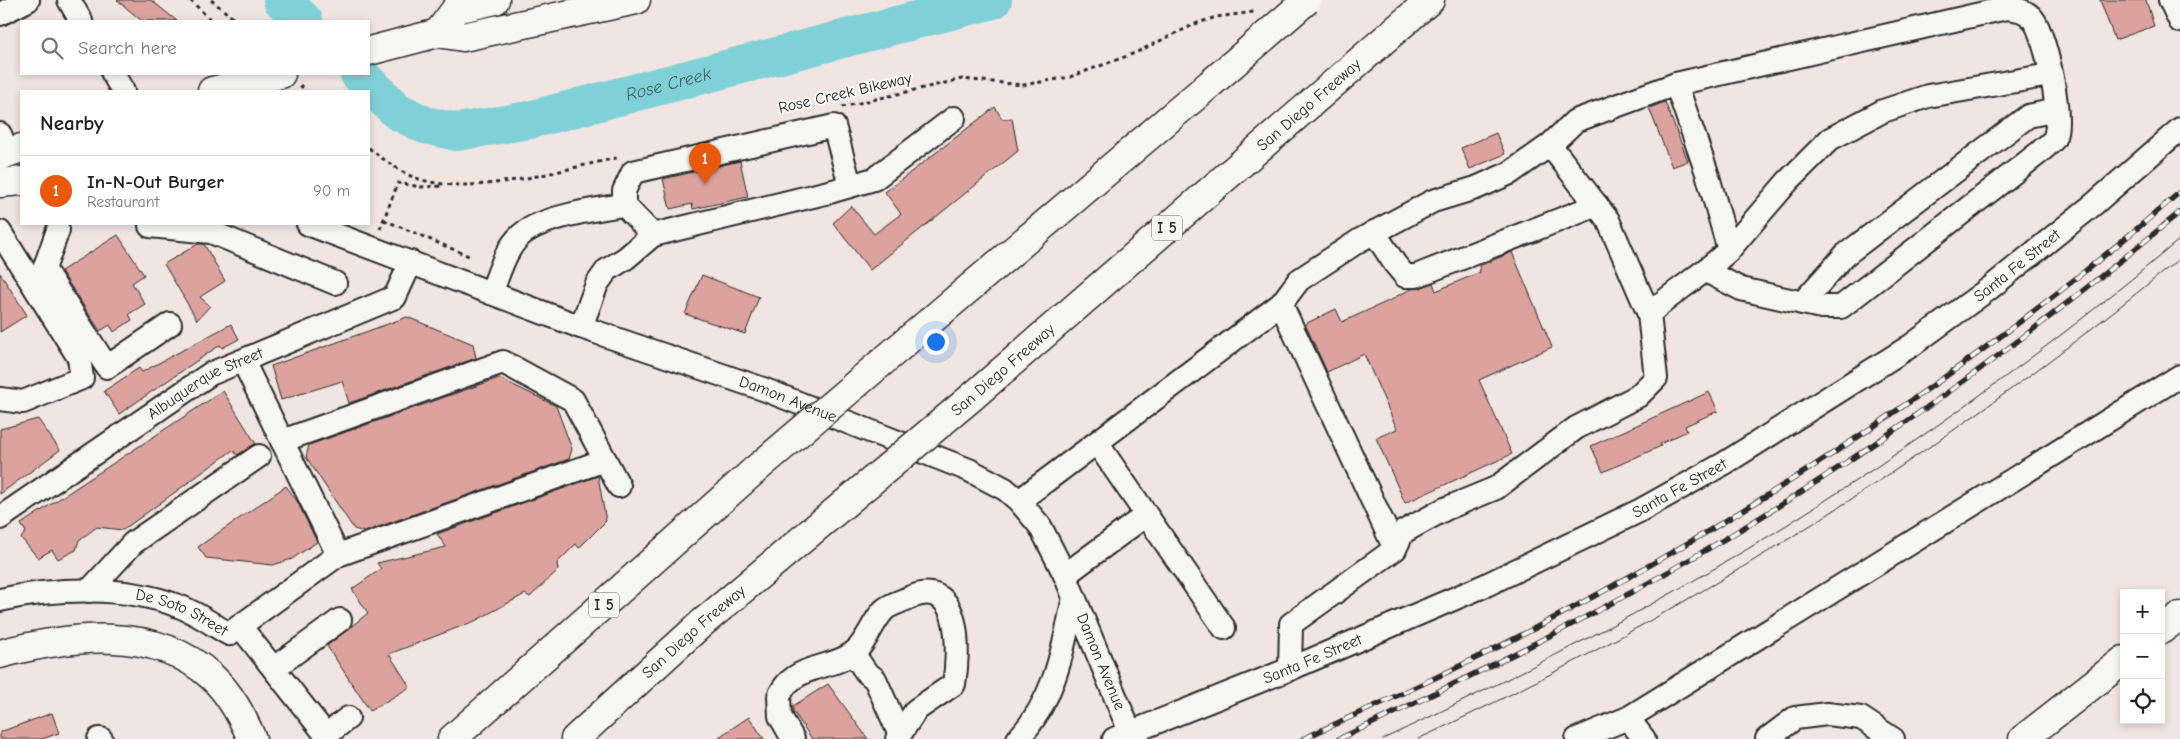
<!DOCTYPE html>
<html lang="en">
<head>
<meta charset="utf-8">
<style>
  :root { --surface:#fff; --page:#f6f6f6; --text:#222; --muted:#767676; --line:#e0e0e0; --accent:#ea580c }
  body { margin:0; font-family:"Comic Neue",sans-serif; background:var(--page); color:var(--text) }
  .controls { position:absolute; right:15px; bottom:15px; display:grid; overflow:hidden; border-radius:0px; box-shadow:0 2px 8px #0003 }
  .controls button { width:45px; height:45px; display:grid; place-items:center; padding:0; border:0; border-bottom:1px solid var(--line); background:var(--surface); color:var(--text); font:25px sans-serif }
  .you { position:absolute; left:935px; top:341px; width:18px; height:18px; margin:-12px; border:4px solid #fff; border-radius:50%; background:#1a73e8; box-shadow:0 0 0 8px #1a73e833 }
  .badge { display:grid; place-items:center; width:32px; height:32px; border-radius:50%; background:var(--accent); color:#fff; font-size:16px; font-weight:700 }
  .pin { position:absolute; translate:-50% -41px; filter:drop-shadow(0 1px 2px #0008) }
  .pin::after { content:''; position:absolute; top:26px; width:18px; height:15px; background:inherit; clip-path:polygon(0 0,100% 0,50% 100%) }
  .list { margin:0; padding:0; list-style:none }
  h2 { display:flex; justify-content:space-between; align-items:center; height:65px; margin:0; padding:0 20px; font-size:21px }
  h2 small { font-size:16px; font-weight:400; color:var(--muted) }
  .list li { display:grid; grid-template-columns:32px 1fr auto; gap:15px; align-items:center; box-sizing:border-box; height:70px; padding:0 20px; border-top:1px solid var(--line) }
  .list b { display:block; font-size:19px; white-space:nowrap }
  .list p { margin:0; font-size:16px; white-space:nowrap; color:var(--muted) }
  .list em { font-size:16px; font-style:normal; color:var(--muted) }
  .icon { flex:none; width:28px; height:28px; fill:none; stroke:currentColor; stroke-width:2; stroke-linecap:round; stroke-linejoin:round }
  .map { position:relative; flex:none; width:2180px; height:739px; overflow:hidden }
  .search { position:absolute; background:var(--surface); box-shadow:0 2px 8px #0003; left:20px; top:20px; width:350px; height:55px; display:flex; align-items:center; gap:12px; box-sizing:border-box; padding:0 18px; border-radius:0px; color:var(--muted); font-size:19px }
  .panel { position:absolute; background:var(--surface); box-shadow:0 2px 8px #0003; left:20px; top:90px; width:350px; height:135px; border-radius:0px }
  .map>svg:first-child { display:block }
  .lines { fill:none; stroke-linecap:round; stroke-linejoin:round }
  .river { stroke:#80d1d7; stroke-width:38 }
  .building { fill:#dca29e; stroke:#2b2b2b }
  .minor-casing { stroke:#2b2b2b; stroke-width:26 }
  .major-casing { stroke:#2b2b2b; stroke-width:31 }
  .highway-casing { stroke:#2b2b2b; stroke-width:31 }
  .path { stroke:#2b2b2b; stroke-width:3; stroke-dasharray:4 4; stroke-linecap:butt }
  .minor { stroke:#f6f6f2; stroke-width:22 }
  .major { stroke:#f6f6f2; stroke-width:28 }
  .highway { stroke:#f6f6f2; stroke-width:28 }
  .tram { stroke:#2b2b2b; stroke-width:1 }
  .rail-casing { stroke:#2b2b2b; stroke-width:5.5 }
  .rail { stroke:#f6f6f2; stroke-width:4; stroke-dasharray:11; stroke-linecap:butt }
  .highway-bridge-casing { stroke:#2b2b2b; stroke-width:31; stroke-linecap:butt }
  .highway-bridge { stroke:#f6f6f2; stroke-width:28 }
  .labels { text-anchor:middle; dominant-baseline:central; stroke-width:4.5; stroke-linejoin:round; paint-order:stroke }
  .shield { fill:#f6f6f2; stroke:#686867; stroke-width:1 }
  .shield-label { font-size:15px; font-weight:bold; fill:#2b2b2b }
  .street-label { font-size:16px; fill:#2b2b2b; stroke:#f6f6f2 }
  .water-label { font-size:18px; font-style:italic; fill:#445d5f; stroke:#f6f6f2 }
</style>
</head>
<body>
<div class="map">
<svg width="2180" height="739" viewBox="0 0 2180 739">
  <rect width="100%" height="100%" fill="#f1e5e1"/>
  <filter id="ink" filterUnits="userSpaceOnUse"><feTurbulence type="fractalNoise" baseFrequency=".02" numOctaves="2"/><feDisplacementMap in="SourceGraphic" scale="10" xChannelSelector="R" yChannelSelector="G"/><feConvolveMatrix kernelMatrix="1 2 1 2 8 2 1 2 1" color-interpolation-filters="sRGB"/></filter>
  <g filter="url(#ink)">
    <g class="lines">
      <g class="river">
        <polyline points="282,0 304,21"/>
        <path id="s1" d="M359 74 397 111 425 125 457 132 529 120 993 0"/>
      </g>
    </g>
    <g class="building">
      <polygon points="117,0 151,0 177,21 142,21"/>
      <polygon points="2100,0 2146,0 2154,26 2115,40"/>
      <polygon points="1665,102 1688,161 1672,167 1649,108"/>
      <polygon points="995,107 1002,119 1012,118 1018,151 870,270 833,223 851,206 874,234 901,214 885,192"/>
      <polygon points="1496,133 1505,154 1470,169 1461,148"/>
      <polygon points="740,161 748,197 693,209 692,204 670,209 663,179"/>
      <polygon points="118,235 144,275 132,283 145,304 129,314 132,320 114,332 110,325 100,331 61,271"/>
      <polygon points="198,244 204,244 225,281 200,297 210,306 197,320 164,264"/>
      <polygon points="1512,252 1552,347 1479,380 1512,454 1405,503 1376,438 1397,429 1364,354 1327,372 1305,324 1336,309 1342,322 1395,298 1395,297 1411,289 1420,288 1433,283 1436,291 1480,272 1479,266"/>
      <polygon points="0,273 27,315 0,332"/>
      <polygon points="702,275 759,297 745,334 685,314"/>
      <polygon points="407,317 473,344 476,358 349,403 342,381 281,400 271,366"/>
      <polygon points="231,324 239,339 222,348 220,345 119,414 104,391 139,368 142,372"/>
      <polygon points="499,378 556,406 572,449 569,459 364,532 354,529 306,457 309,445"/>
      <polygon points="223,391 256,444 237,455 233,450 123,530 97,527 79,540 76,550 58,559 52,550 38,558 21,538 26,532 21,524"/>
      <polygon points="1709,392 1718,411 1685,426 1687,431 1660,444 1661,446 1603,472 1591,446"/>
      <polygon points="38,419 60,450 0,494 0,429"/>
      <polygon points="598,476 606,521 579,548 576,544 557,563 558,570 530,597 525,594 475,621 389,654 410,687 370,711 327,646 368,613 352,589 381,569 377,563 446,547 437,534"/>
      <polygon points="286,486 297,501 317,542 292,559 273,565 206,558 198,547"/>
      <polygon points="828,684 868,739 812,739 793,711 793,706"/>
      <polygon points="52,713 59,733 42,739 0,739 0,732"/>
      <polygon points="749,717 764,739 716,739"/>
    </g>
    <g class="lines">
      <g class="minor-casing">
        <g id="minor">
          <polyline points="69,0 81,21"/>
          <polyline points="2170,0 2180,21"/>
          <polyline points="0,14 28,0"/>
          <polyline points="113,74 123,91"/>
          <path d="M1676 84 2006 8C2016 9 2026 10 2033 19 2046 36 2064 120 2054 139 2051 143 2044 148 2040 152L1841 307H1821L1741 289 1706 271"/>
          <polyline points="0,134 8,153"/>
          <polyline points="1550,145 1608,220 1649,314"/>
          <path id="s2" d="M308 224 581 327 763 389 969 470 1005 489 1019 501 1040 526 1065 575 1130 732"/>
          <polyline points="150,226 211,232 335,283"/>
          <polyline points="58,230 44,269 107,367 170,324"/>
          <polyline points="0,232 79,358 82,378 23,402 0,399"/>
          <polyline points="1374,232 1395,264 1405,276 1416,276 1597,205"/>
          <polyline points="653,235 624,205 624,191 633,172 834,126 850,185"/>
          <polyline points="1729,250 1788,181 1830,139 1883,111 1928,96 2050,75"/>
          <path d="M491 293C499 274 505 249 521 235 541 217 597 209 624 205"/>
          <polyline points="1802,303 1845,255 2028,116 2056,110"/>
          <polyline points="1281,304 1395,549"/>
          <polyline points="581,327 597,284 607,270 626,258 653,235 833,191 874,179 954,118"/>
          <polyline points="243,361 338,555"/>
          <polyline points="282,441 503,362 573,400 619,486"/>
          <polyline points="1097,443 1224,628"/>
          <path d="M1019 501 1281 304 1299 280 1360 240 1433 201 1476 188 1510 173 1550 145 1575 121 1676 84 1707 173 1729 250C1704 274 1674 291 1649 314L1656 378 1638 396 1576 428 1496 488 1445 509 1403 532 1395 549 1291 624 1290 669"/>
          <path id="s3" d="M0 518 210 374 395 297 411 262"/>
          <polyline points="1065,575 1146,515"/>
          <polyline points="89,591 133,543 259,456"/>
          <path id="s4" d="M0 600C54 588 126 585 178 606 196 612 213 625 229 634L338 555 605 460"/>
          <polyline points="240,626 326,735 348,718"/>
          <polyline points="853,653 866,672 875,679 900,735"/>
          <polyline points="274,668 340,620"/>
          <polyline points="1628,718 1644,739"/>
          <polyline points="99,739 101,739"/>
          <path d="M793 739 780 716 779 696C782 691 785 684 790 681 808 665 834 667 853 653 867 643 872 622 884 610 890 604 903 601 911 597 963 576 959 655 954 684L916 710 897 739"/>
          <path d="M1018 739C1056 698 1063 649 1074 597"/>
          <path id="s5" d="M1114 739 1290 669 1486 585 1639 511 1725 463 1912 345 1990 288 2094 204 2180 129"/>
          <polyline points="1577,739 1628,718 2180,376"/>
          <polyline points="1767,739 1795,718 1827,714 1861,718 1893,739"/>
        </g>
      </g>
      <g class="major-casing">
        <g id="major">
          <polyline points="438,33 456,9 495,0"/>
          <polyline points="369,51 438,33 463,37 636,0"/>
          <polyline points="212,91 281,74"/>
          <polyline points="0,156 21,148"/>
          <polyline points="0,183 21,181"/>
          <polyline points="2161,630 2180,616"/>
          <polyline points="2023,739 2124,660"/>
        </g>
      </g>
      <g class="highway-casing">
        <g id="highway">
          <polyline points="901,346 1210,84"/>
          <path id="s6" d="M972 397 1430 0"/>
          <path d="M0 654C68 636 154 624 211 676 230 693 242 716 252 739"/>
          <polyline points="452,739 755,470"/>
          <path id="s7" d="M575 739 701 624 843 505"/>
        </g>
      </g>
      <g class="path">
        <polyline points="190,0 212,21"/>
        <polyline points="211,0 237,21"/>
        <polyline points="300,85 306,91"/>
        <polyline points="842,107 962,79 1023,85 1070,77 1135,53 1195,24 1216,17 1254,12"/>
        <path d="M369 148C382 158 398 171 413 177 471 199 557 170 617 158"/>
        <polyline points="384,220 469,256"/>
        <polyline points="380,229 398,183 421,187 444,186"/>
      </g>
      <use href="#minor" class="minor"/>
      <use href="#major" class="major"/>
      <use href="#highway" class="highway"/>
      <g class="tram">
        <path d="M1383 739C1515 677 1645 612 1769 536 1913 447 2051 348 2180 239"/>
        <path d="M1418 739C1692 612 1947 450 2180 258"/>
      </g>
      <g class="rail-casing">
        <g id="rail">
          <path d="M1303 739C1387 700 1471 663 1552 619 1776 500 1989 358 2180 192"/>
          <path d="M1339 739C1475 675 1609 609 1738 531 1894 437 2040 329 2180 212"/>
        </g>
      </g>
      <use href="#rail" class="rail"/>
      <g class="highway-bridge-casing">
        <g id="highway-bridge">
          <polyline points="1210,84 1307,0"/>
          <polyline points="755,470 901,346"/>
          <polyline points="843,505 972,397"/>
        </g>
      </g>
      <use href="#highway-bridge" class="highway-bridge"/>
    </g>
  </g>
  <g class="labels">
    <g class="shield">
      <rect x="1152" y="215.5" width="30" height="25" rx="4"/>
      <rect x="589" y="592.5" width="30" height="25" rx="4"/>
    </g>
    <g class="shield-label">
      <text x="1167" y="228">I 5</text>
      <text x="604" y="605">I 5</text>
    </g>
    <g class="street-label">
      <text transform="translate(845 93) rotate(-13)">Rose Creek Bikeway</text>
      <text stroke="none"><textPath href="#s6" startOffset="446">San Diego Freeway</textPath></text>
      <text stroke="none"><textPath href="#s5" startOffset="1024">Santa Fe Street</textPath></text>
      <text transform="translate(1003 370) rotate(-41)">San Diego Freeway</text>
      <text stroke="none"><textPath href="#s3" startOffset="246">Albuquerque Street</textPath></text>
      <text stroke="none"><textPath href="#s2" startOffset="511">Damon Avenue</textPath></text>
      <text stroke="none"><textPath href="#s5" startOffset="619">Santa Fe Street</textPath></text>
      <text stroke="none"><textPath href="#s4" startOffset="186">De Soto Street</textPath></text>
      <text stroke="none"><textPath href="#s7" startOffset="160">San Diego Freeway</textPath></text>
      <text stroke="none"><textPath href="#s5" startOffset="214">Santa Fe Street</textPath></text>
      <text stroke="none"><textPath href="#s2" startOffset="946">Damon Avenue</textPath></text>
    </g>
    <g class="water-label">
      <text stroke="none"><textPath href="#s1" startOffset="334">Rose Creek</textPath></text>
    </g>
  </g>
</svg>
<div class="controls">
<button>+</button>
<button>−</button>
<button><svg class="icon" aria-label="locate" viewBox="0 0 24 24"><circle cx="12" cy="12" r="6"/><path d="M12 2v4M12 18v4M2 12h4M18 12h4"/></svg></button>
</div>
<div class="you"></div>
<div class="pin badge" style="left:705px;top:184px">1</div>
<div class="search"><svg class="icon" aria-label="search" viewBox="0 0 24 24"><circle cx="10" cy="10" r="6"/><path d="M15 15l6 6"/></svg>Search here</div>
<section class="panel">
<h2>Nearby<small></small></h2>
<ul class="list">
<li><span class="badge">1</span><div><b>In-N-Out Burger</b><p>Restaurant</p></div><em>90 m</em></li>
</ul>
</section>
</div>
</body>
</html>
